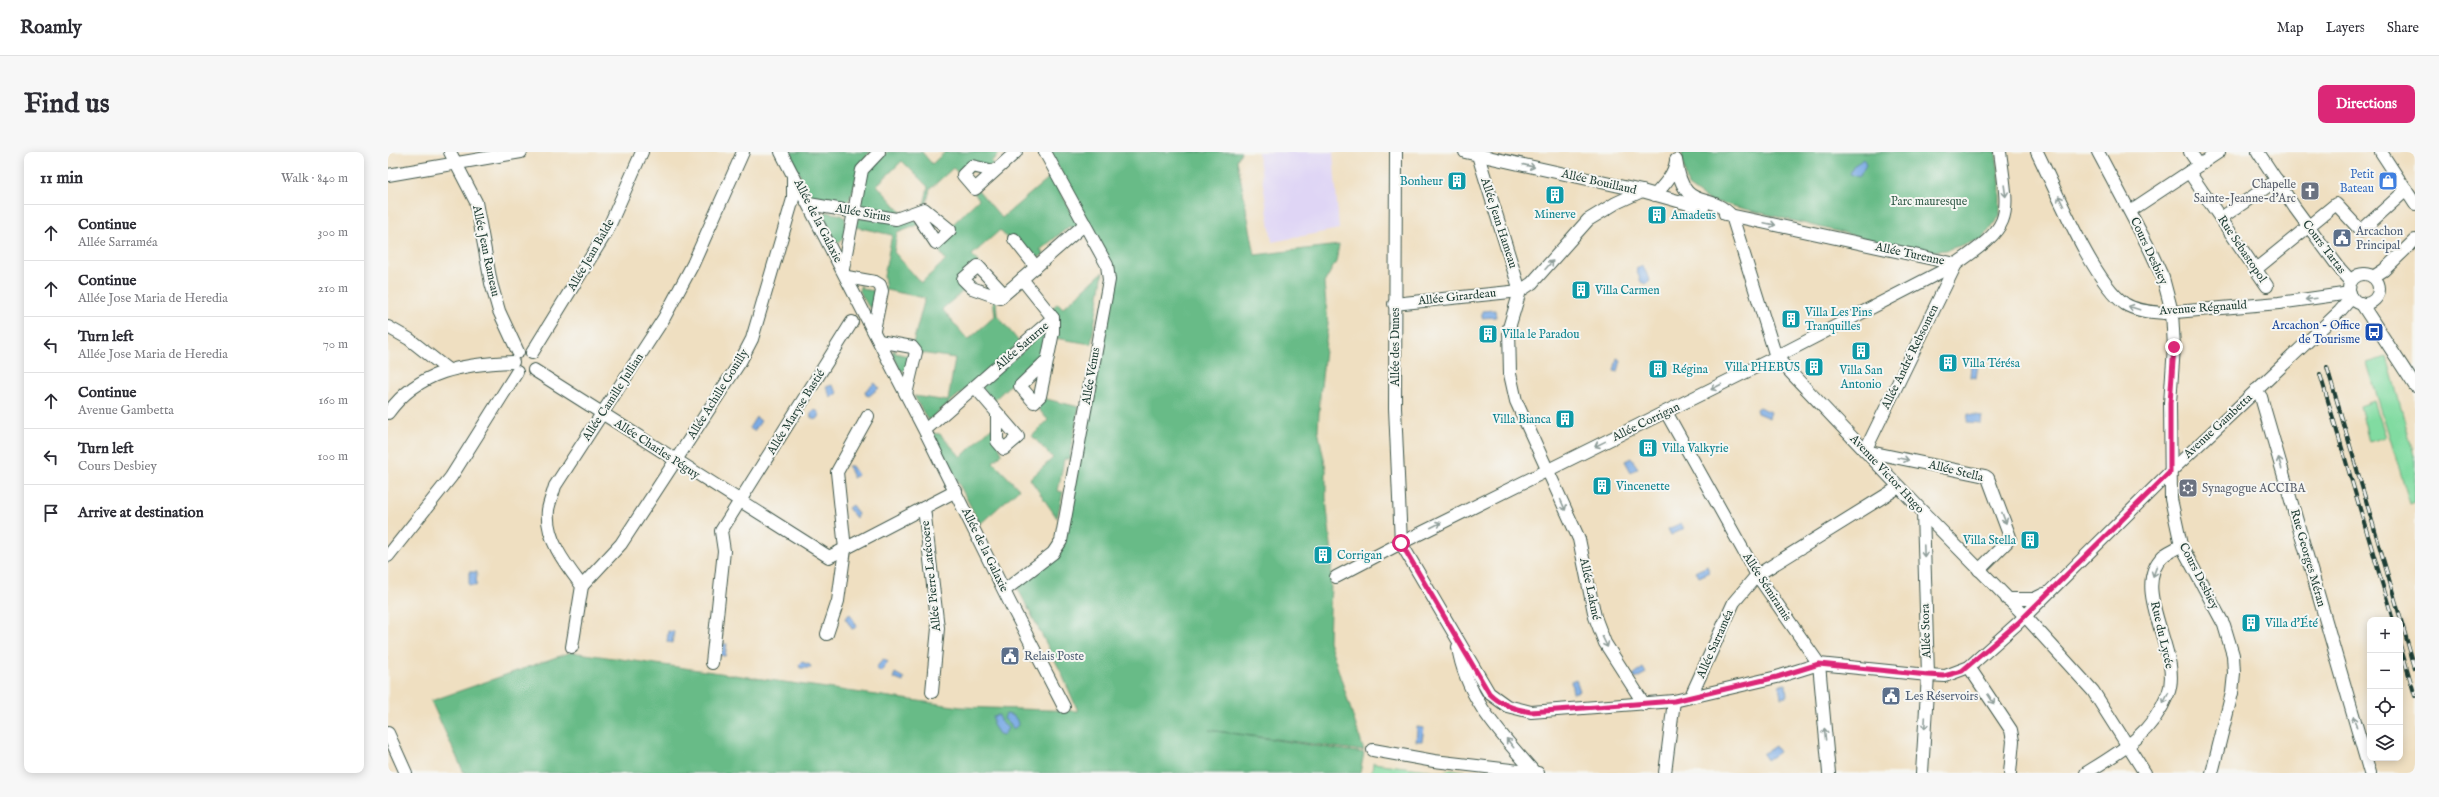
<!DOCTYPE html>
<html lang="en">
<head>
<meta charset="utf-8">
<style>
  :root { --surface:#fff; --page:#f7f7f7; --text:#2b2b33; --muted:#7c7c81; --line:#e1e1e2; --accent:#db2777 }
  body { margin:0; font-family:"IM FELL English",serif; background:var(--page); color:var(--text) }
  .controls { position:absolute; right:12px; bottom:12px; display:grid; overflow:hidden; border-radius:8px; box-shadow:0 2px 10px #0003 }
  .controls button { width:36px; height:36px; display:grid; place-items:center; padding:0; border:0; border-bottom:1px solid var(--line); background:var(--surface); color:var(--text); font:20px sans-serif }
  .stop { position:absolute; width:12px; height:12px; margin:-9px; border:3px solid #db2777; border-radius:50%; background:#fff }
  .stop.end { background:#db2777; border-color:#fff; box-shadow:0 1px 4px #0008 }
  .list { margin:0; padding:0; list-style:none }
  h2 { display:flex; justify-content:space-between; align-items:center; height:52px; margin:0; padding:0 16px; font-size:17px }
  h2 small { font-size:13px; font-weight:400; color:var(--muted) }
  .list li { display:grid; grid-template-columns:26px 1fr auto; gap:12px; align-items:center; box-sizing:border-box; height:56px; padding:0 16px; border-top:1px solid var(--line) }
  .list b { display:block; font-size:15px; white-space:nowrap }
  .list p { margin:0; font-size:13px; white-space:nowrap; color:var(--muted) }
  .list em { font-size:13px; font-style:normal; color:var(--muted) }
  .icon { flex:none; width:22px; height:22px; fill:none; stroke:currentColor; stroke-width:2; stroke-linecap:round; stroke-linejoin:round }
  .map { position:relative; flex:none; width:2027px; height:621px; overflow:hidden; border-radius:8px }
  header { display:flex; align-items:center; gap:24px; box-sizing:border-box; height:56px; padding:0 20px; background:var(--surface); border-bottom:1px solid var(--line) }
  header strong { font-size:19px }
  nav { display:flex; gap:22px; margin-inline-start:auto; font-size:14px }
  .intro { display:flex; align-items:center; justify-content:space-between; box-sizing:border-box; height:96px; padding:0 24px }
  h1 { margin:0; font-size:28px }
  .button { padding:10px 18px; border-radius:8px; background:var(--accent); color:#fff; font-size:14px; font-weight:700 }
  main { display:flex; gap:24px; padding:0 24px }
  aside { flex:1; background:var(--surface); border-radius:8px; box-shadow:0 2px 10px #0003 }
  .map>svg:first-child { display:block }
  .built { fill:#dfd5f5 }
  .green { fill:#81dba1; stroke:#508c6a }
  .forest { fill:#68bb87; stroke:#447c5e }
  .water { fill:#7babe5; stroke:#4d748c }
  .lines { fill:none; stroke-linecap:round; stroke-linejoin:round }
  .minor-casing { stroke:#3e5549; stroke-width:14 }
  .minor { stroke:#fff; stroke-width:12 }
  .rail-casing { stroke:#1f3d34; stroke-width:4 }
  .rail { stroke:#f6f6f2; stroke-width:2.5; stroke-dasharray:8; stroke-linecap:butt }
  .oneway { stroke:#8f9e9a }
  .route { stroke:#db2777; stroke-width:5 }
  .labels { text-anchor:middle; dominant-baseline:central; stroke-width:4; stroke-linejoin:round; paint-order:stroke }
  .shop-label { font-size:12px; fill:#366cbe; stroke:#f6f6f2; text-anchor:end }
  .culture-label { font-size:12px; fill:#0d838f; stroke:#f6f6f2; text-anchor:start }
  .street-label { font-size:12px; fill:#1f3d34; stroke:#f6f6f2 }
  .worship-label { font-size:12px; fill:#5b616d; stroke:#f6f6f2; text-anchor:end }
  .park-label { font-size:12px; fill:#335d4a; stroke:#f6f6f2 }
  .service-label { font-size:12px; fill:#4e5e75; stroke:#f6f6f2; text-anchor:start }
  .transit-label { font-size:12px; fill:#164399; stroke:#f6f6f2; text-anchor:end }
</style>
</head>
<body>
<header>
<strong>Roamly</strong>
<nav><a>Map</a><a>Layers</a><a>Share</a></nav>
</header>
<div class="intro"><h1>Find us</h1><a class="button">Directions</a></div>
<main>
<aside>
<h2>11 min<small>Walk · 840 m</small></h2>
<ul class="list">
<li><svg class="icon" aria-label="ahead" viewBox="0 0 24 24"><path d="M12 20V5M6 11l6-6 6 6"/></svg><div><b>Continue</b><p>Allée Sarraméa</p></div><em>300 m</em></li>
<li><svg class="icon" aria-label="ahead" viewBox="0 0 24 24"><path d="M12 20V5M6 11l6-6 6 6"/></svg><div><b>Continue</b><p>Allée Jose Maria de Heredia</p></div><em>210 m</em></li>
<li><svg class="icon" aria-label="left" viewBox="0 0 24 24"><path d="M17 20v-9H6M10 6l-5 5 5 5"/></svg><div><b>Turn left</b><p>Allée Jose Maria de Heredia</p></div><em>70 m</em></li>
<li><svg class="icon" aria-label="ahead" viewBox="0 0 24 24"><path d="M12 20V5M6 11l6-6 6 6"/></svg><div><b>Continue</b><p>Avenue Gambetta</p></div><em>160 m</em></li>
<li><svg class="icon" aria-label="left" viewBox="0 0 24 24"><path d="M17 20v-9H6M10 6l-5 5 5 5"/></svg><div><b>Turn left</b><p>Cours Desbiey</p></div><em>100 m</em></li>
<li><svg class="icon" aria-label="arrive" viewBox="0 0 24 24"><path d="M6 21V4h12l-3 4 3 4H6"/></svg><div><b>Arrive at destination</b></div></li>
</ul>
</aside>
<div class="map">
<svg width="2027" height="621" viewBox="0 0 2027 621">
  <rect width="100%" height="100%" fill="#f6f6f2"/>
  <filter id="ink" filterUnits="userSpaceOnUse"><feTurbulence type="fractalNoise" baseFrequency=".025" numOctaves="2"/><feDisplacementMap in="SourceGraphic" scale="8" xChannelSelector="R" yChannelSelector="G"/><feConvolveMatrix kernelMatrix="1 2 1 2 8 2 1 2 1" color-interpolation-filters="sRGB"/></filter>
  <filter id="wash" filterUnits="userSpaceOnUse"><feTurbulence type="fractalNoise" baseFrequency=".012" numOctaves="4" result="noise"/><feDisplacementMap in="SourceGraphic" scale="16" xChannelSelector="R" yChannelSelector="G"/><feGaussianBlur stdDeviation="0.9" result="paint"/><feColorMatrix in="noise" values="0 0 0 0 0 0 0 0 0 0 0 0 0 0 0 0 0 1.4 0 .05"/><feComposite in="paint" operator="in"/></filter>
  <g filter="url(#wash)">
    <rect width="100%" height="100%" fill="#efdfc1"/>
    <polygon class="built" points="870,0 945,0 951,77 884,90"/>
    <g class="green">
      <polygon points="1999,205 2027,307 2027,350 2022,352 1979,211"/>
      <polygon points="1986,249 1998,285 1981,290 1972,254"/>
      <polygon points="985,611 1056,620 1062,617 1091,621 984,621"/>
    </g>
    <g class="forest">
      <path d="M399 0H483C464 16 471 37 457 54L425 47Z"/>
      <polygon points="499,0 534,0 544,12 557,0 613,0 603,10 606,13 572,23 565,16 542,37 538,54 536,53 540,35 514,9 489,33 514,61 510,62 472,55 479,19"/>
      <polygon points="662,0 853,0 849,8 867,103 951,93 948,110 936,131 940,171 932,244 930,278 938,317 938,347 944,402 941,489 976,599 821,578 976,601 972,621 76,621 43,549 183,500 573,555 690,559 673,520 629,435 667,403 726,118"/>
      <polygon points="1294,0 1608,0 1612,30 1612,64 1594,87 1558,98 1538,100 1517,96 1320,48 1300,34 1294,8"/>
      <polygon points="664,23 690,73 685,77 682,74 652,98 656,102 650,106 622,90 612,78 584,103 590,110 580,135 554,157 580,188 607,164 605,146 608,146 609,163 632,191 541,268 539,267 526,244 560,249 567,206 532,201 525,191 537,146 498,138 496,124 504,83 468,75 469,68 472,66 524,66 532,72 509,81 506,100 533,131 558,108 548,95 563,74 591,47 586,41 590,38 614,66"/>
      <path d="M438 60 454 63 457 66C459 74 458 89 449 91L435 65Z"/>
      <polygon points="715,120 703,192 667,186 663,157 670,151 675,156"/>
      <polygon points="473,133 474,137 487,139 488,135 490,138 484,156 480,154 471,138"/>
      <polygon points="660,177 653,208 628,232 625,230 605,249 593,235"/>
      <polygon points="507,197 507,201 521,204 521,200 523,202 518,220 512,218 504,201"/>
      <polygon points="654,246 691,255 681,307 676,307 670,339 675,340 669,366 642,327 665,306 644,284 660,268 646,252"/>
      <polygon points="604,275 614,302 605,310 631,337 592,372 544,281 552,282 573,305"/>
    </g>
    <g class="water">
      <polygon points="1476,7 1478,13 1471,25 1462,22 1465,14"/>
      <polygon points="1255,114 1262,129 1258,132 1253,130 1248,117"/>
      <polygon points="1107,158 1108,165 1094,166 1094,159"/>
      <polygon points="1229,206 1233,208 1230,220 1226,219"/>
      <polygon points="1588,211 1590,213 1588,226 1582,225 1583,212"/>
      <polygon points="487,231 491,236 481,244 478,243 477,239"/>
      <polygon points="444,233 450,241 443,246 438,235"/>
      <polygon points="1371,255 1383,260 1381,266 1369,261 1368,257"/>
      <circle cx="427" cy="263" r="4.5"/>
      <polygon points="1580,262 1594,264 1593,271 1579,270"/>
      <polygon points="368,265 373,269 366,279 361,276"/>
      <polygon points="1243,306 1250,316 1243,320 1237,309"/>
      <polygon points="460,314 464,314 470,323 465,326"/>
      <polygon points="464,353 470,362 468,366 460,356"/>
      <polygon points="1293,371 1296,377 1283,383 1280,377"/>
      <polygon points="1320,414 1322,420 1311,425 1308,419"/>
      <polygon points="81,420 89,420 88,434 81,433"/>
      <polygon points="462,462 469,474 467,476 464,477 457,466"/>
      <polygon points="280,479 286,480 284,491 279,490"/>
      <polygon points="333,492 339,492 337,504 331,503"/>
      <polygon points="495,507 500,510 493,520 488,516"/>
      <polygon points="414,510 422,513 423,516 412,516 411,513"/>
      <polygon points="1255,516 1258,521 1247,527 1245,523"/>
      <polygon points="507,521 516,526 515,530 505,526"/>
      <polygon points="1188,527 1192,539 1185,541 1183,529"/>
      <polygon points="1398,532 1399,545 1393,546 1391,533"/>
      <path d="M618 562C625 563 629 565 630 573L627 576H624L622 571 616 567Z"/>
      <polygon points="611,563 612,569 620,576 616,583 611,582 605,573 605,564"/>
      <polygon points="1029,575 1036,576 1034,589 1028,589"/>
      <polygon points="1387,594 1391,600 1379,608 1375,602"/>
    </g>
  </g>
  <g filter="url(#ink)">
    <g class="lines">
      <g class="minor-casing">
        <g id="minor">
          <polyline points="62,0 88,50 103,131 111,159 130,200"/>
          <polyline points="393,0 540,285 622,451 676,555"/>
          <polyline points="1008,0 1007,256 1013,391 1101,541 1119,554 1143,560 1286,549 1389,525 1431,512 1540,523 1557,524 1581,515 1630,471 1782,320 1952,159 1964,145"/>
          <polyline points="1077,0 1254,39 1315,56"/>
          <polyline points="1089,0 1132,139"/>
          <path d="M1649 0C1668 38 1705 130 1737 152 1748 159 1764 160 1776 161L1891 151 1962 141"/>
          <polyline points="1710,0 1762,98 1775,126 1784,160 1786,195 1782,251 1783,347 1793,393 1836,473 1845,503 1846,521 1844,541 1824,621"/>
          <polyline points="1802,0 1811,13"/>
          <polyline points="1870,0 1907,56 1952,117 1963,129"/>
          <polyline points="1993,0 2027,52"/>
          <path d="M1288 8C1296 63 1319 37 1344 64L1388 205 1535 360 1637 464 1705 539 1757 621"/>
          <polyline points="606,19 584,14 575,23 587,37 628,0"/>
          <polyline points="1801,20 1879,134"/>
          <polyline points="0,23 133,0"/>
          <polyline points="1254,39 1228,51 1200,68 1144,131 1132,139 1121,176 1122,222 1128,249 1191,387 1207,465 1217,491 1256,552"/>
          <path d="M1267 43C1276 33 1286 23 1288 9"/>
          <polyline points="421,52 508,67 536,57 562,78 548,91 528,61"/>
          <polyline points="1742,59 1831,0"/>
          <polyline points="1337,62 1568,112"/>
          <polyline points="1833,66 1889,28"/>
          <polyline points="626,87 648,115"/>
          <polyline points="1568,112 1477,299 1597,324 1600,326 1622,385 1619,390 1591,418"/>
          <polyline points="455,117 474,18 491,0"/>
          <polyline points="1868,117 1948,52 1973,79 2018,38"/>
          <circle cx="1976" cy="137" r="15"/>
          <polyline points="459,125 487,130 492,133 494,139 486,178"/>
          <polyline points="1985,125 1996,118 2027,88"/>
          <polyline points="616,142 590,114 575,127 584,136 612,146 634,127"/>
          <polyline points="1973,151 2027,234"/>
          <polyline points="1006,152 1132,139"/>
          <polyline points="0,175 21,187 59,217"/>
          <polyline points="491,189 524,195 528,200 518,242"/>
          <polyline points="144,201 219,79 254,0"/>
          <polyline points="657,210 632,234 646,250 652,244 665,180 665,166"/>
          <polyline points="146,218 441,405 568,339"/>
          <polyline points="587,235 630,285 616,297 609,289 609,261"/>
          <polyline points="1868,238 1873,245 1982,621"/>
          <polyline points="1278,260 1369,423 1431,512 1441,621"/>
          <path d="M0 261C31 218 75 212 125 210"/>
          <polyline points="537,278 665,166 634,127 697,72"/>
          <polyline points="536,356 550,476 544,540"/>
          <polyline points="0,404 63,325 129,220"/>
          <path d="M948 425 1013 391 1388 205 1568 112C1626 72 1621 67 1612 0"/>
          <polyline points="194,434 233,392 352,210 364,187 405,47 405,23"/>
          <polyline points="617,438 665,401 673,389 721,128 719,113 657,0"/>
          <polyline points="1619,447 1646,447 1656,442"/>
          <polyline points="439,482 450,449 457,397 449,320 480,264"/>
          <path d="M184 495 194 434C178 413 157 387 160 358 161 351 165 342 167 334L276 166 305 112 355 0"/>
          <path d="M1070 495C1078 547 1113 582 1147 621"/>
          <polyline points="324,511 336,399 333,379 464,170"/>
          <polyline points="1581,515 1623,578 1625,589 1622,621"/>
          <polyline points="1303,544 1346,450 1369,423 1511,335"/>
          <polyline points="0,581 18,621"/>
          <polyline points="985,598 1046,609 1150,621"/>
          <polyline points="1277,621 1286,549"/>
          <polyline points="1534,621 1540,523 1535,360"/>
          <path d="M1698 621C1732 600 1764 582 1780 542 1796 502 1740 438 1775 404 1780 400 1788 397 1793 393"/>
        </g>
      </g>
      <use href="#minor" class="minor"/>
      <g class="rail-casing">
        <g id="rail">
          <polyline points="1939,215 2027,516"/>
          <polyline points="1932,222 2005,468"/>
          <polyline points="2012,493 2027,544"/>
        </g>
      </g>
      <use href="#rail" class="rail"/>
    </g>
    <defs><path id="oneway-shaft" d="M-6 0H5M1.5-3L5.5 0L1.5 3" fill="none" stroke-width="1.6" stroke-linecap="round" stroke-linejoin="round"/></defs>
    <g class="oneway">
      <use href="#oneway-shaft" transform="translate(1141 14) rotate(13)"/>
      <use href="#oneway-shaft" transform="translate(1617 39) rotate(82)"/>
      <use href="#oneway-shaft" transform="translate(1673 49) rotate(-116)"/>
      <use href="#oneway-shaft" transform="translate(1382 72) rotate(12)"/>
      <use href="#oneway-shaft" transform="translate(1161 113) rotate(-48)"/>
      <use href="#oneway-shaft" transform="translate(1923 147) rotate(173)"/>
      <use href="#oneway-shaft" transform="translate(1746 156) rotate(-162)"/>
      <use href="#oneway-shaft" transform="translate(1328 235) rotate(153)"/>
      <use href="#oneway-shaft" transform="translate(1212 292) rotate(154)"/>
      <use href="#oneway-shaft" transform="translate(1515 307) rotate(12)"/>
      <use href="#oneway-shaft" transform="translate(1892 311) rotate(-106)"/>
      <use href="#oneway-shaft" transform="translate(1175 353) rotate(66)"/>
      <use href="#oneway-shaft" transform="translate(1616 366) rotate(69)"/>
      <use href="#oneway-shaft" transform="translate(1048 373) rotate(-27)"/>
      <use href="#oneway-shaft" transform="translate(1536 399) rotate(88)"/>
      <use href="#oneway-shaft" transform="translate(1767 419) rotate(110)"/>
      <use href="#oneway-shaft" transform="translate(1217 490) rotate(64)"/>
      <use href="#oneway-shaft" transform="translate(1778 546) rotate(116)"/>
      <use href="#oneway-shaft" transform="translate(1603 547) rotate(57)"/>
      <use href="#oneway-shaft" transform="translate(1967 570) rotate(-106)"/>
      <use href="#oneway-shaft" transform="translate(1537 571) rotate(93)"/>
      <use href="#oneway-shaft" transform="translate(1437 582) rotate(-96)"/>
      <use href="#oneway-shaft" transform="translate(1122 591) rotate(-129)"/>
    </g>
  </g>
  <g class="lines" filter="url(#ink)">
    <path class="route" d="M1013 391 1101 541C1113 553 1126 557 1143 560L1286 549 1389 525 1431 512 1540 523 1556 524 1574 519 1630 471 1782 320V251L1786 195"/>
  </g>
  <defs>
    <g id="building-square" transform="scale(1)"><rect x="-9" y="-9" width="18" height="18" rx="4" fill="#0f9aa8" stroke="#f6f6f2"/><path d="M-4-6H4V6H1V3H-1V6H-4ZM-2.5-4.3h1.7v1.8h-1.7ZM.8-4.3h1.7v1.8H.8ZM-2.5-1h1.7V.8h-1.7ZM.8-1h1.7V.8H.8Z" fill="#fff"/></g>
    <g id="shop-square" transform="scale(1)"><rect x="-9" y="-9" width="18" height="18" rx="4" fill="#3f7fe0" stroke="#f6f6f2"/><path d="M-5-2.5h2.3a2.7 3.5 0 0 1 5.4 0H5L5.5 6h-11ZM-1.5-2.5h3a1.5 2.3 0 0 0-3 0Z" fill="#fff"/></g>
    <g id="church-square" transform="scale(1)"><rect x="-9" y="-9" width="18" height="18" rx="4" fill="#6b7280" stroke="#f6f6f2"/><path d="M-1.2-6h2.4v3.5h3.3v2.4h-3.3V6h-2.4V-.1h-3.3v-2.4h3.3Z" fill="#fff"/></g>
    <g id="civic-square" transform="scale(1)"><rect x="-9" y="-9" width="18" height="18" rx="4" fill="#5c6f8a" stroke="#f6f6f2"/><path d="M-.6-6.5H3V-4.5H.6V-3L4-1V1h2V6H-6V1h2V-1L-.6-3ZM-1.2 2.5V6h2.4V2.5Z" fill="#fff"/></g>
    <g id="bus-square" transform="scale(1)"><rect x="-9" y="-9" width="18" height="18" rx="4" fill="#1a4fb4" stroke="#f6f6f2"/><path d="M-5-6H5V4H4V6H2V4H-2V6H-4V4H-5ZM-3.5-4V0h7V-4ZM-3.5 1.2v1.5H-2V1.2ZM2 1.2v1.5H3.5V1.2Z" fill="#fff"/></g>
    <g id="synagogue-square" transform="scale(1)"><rect x="-9" y="-9" width="18" height="18" rx="4" fill="#6b7280" stroke="#f6f6f2"/><path d="M0-6.5L5.6 3.2H-5.6ZM0 6.5L5.6-3.2H-5.6Z" fill="#fff"/></g>
  </defs>
  <g fill-rule="evenodd">
    <use href="#building-square" x="1069" y="29"/>
    <use href="#shop-square" x="2000" y="29"/>
    <use href="#church-square" x="1922" y="39"/>
    <use href="#building-square" x="1167" y="43"/>
    <use href="#building-square" x="1269" y="63"/>
    <use href="#civic-square" x="1954" y="86"/>
    <use href="#building-square" x="1193" y="138"/>
    <use href="#building-square" x="1403" y="167"/>
    <use href="#bus-square" x="1986" y="180"/>
    <use href="#building-square" x="1100" y="182"/>
    <use href="#building-square" x="1473" y="199"/>
    <use href="#building-square" x="1560" y="211"/>
    <use href="#building-square" x="1426" y="215"/>
    <use href="#building-square" x="1270" y="217"/>
    <use href="#building-square" x="1177" y="267"/>
    <use href="#building-square" x="1260" y="296"/>
    <use href="#building-square" x="1214" y="334"/>
    <use href="#synagogue-square" x="1800" y="336"/>
    <use href="#building-square" x="1642" y="388"/>
    <use href="#building-square" x="935" y="403"/>
    <use href="#building-square" x="1863" y="471"/>
    <use href="#civic-square" x="622" y="504"/>
    <use href="#civic-square" x="1503" y="544"/>
  </g>
  <g class="labels">
    <g class="shop-label">
      <text x="1986" y="22">Petit<tspan x="1986" dy="14">Bateau</tspan></text>
    </g>
    <g class="culture-label">
      <text x="1055" y="29" text-anchor="end">Bonheur</text>
      <text x="1167" y="62" text-anchor="middle">Minerve</text>
      <text x="1283" y="63">Amadeus</text>
      <text x="1207" y="138">Villa Carmen</text>
      <text x="1417" y="160">Villa Les Pins<tspan x="1417" dy="14">Tranquilles</tspan></text>
      <text x="1114" y="182">Villa le Paradou</text>
      <text x="1574" y="211">Villa Térésa</text>
      <text x="1412" y="215" text-anchor="end">Villa PHEBUS</text>
      <text x="1284" y="217">Régina</text>
      <text x="1473" y="218" text-anchor="middle">Villa San<tspan x="1473" dy="14">Antonio</tspan></text>
      <text x="1163" y="267" text-anchor="end">Villa Bianca</text>
      <text x="1274" y="296">Villa Valkyrie</text>
      <text x="1228" y="334">Vincenette</text>
      <text x="1628" y="388" text-anchor="end">Villa Stella</text>
      <text x="949" y="403">Corrigan</text>
      <text x="1877" y="471">Villa d'Été</text>
    </g>
    <g class="street-label">
      <text transform="translate(1211 30) rotate(13)">Allée Bouillaud</text>
      <text transform="translate(475 61) rotate(10)">Allée Sirius</text>
      <text transform="translate(430 69) rotate(63)">Allée de la Galaxie</text>
      <text transform="translate(1111 71) rotate(72)">Allée Jean Hameau</text>
      <text transform="translate(1936 95) rotate(53)">Cours Tartas</text>
      <text transform="translate(1854 97) rotate(56)">Rue Sebastopol</text>
      <text transform="translate(98 99) rotate(78)">Allée Jean Rameau</text>
      <text transform="translate(1761 99) rotate(65)">Cours Desbiey</text>
      <text transform="translate(1522 102) rotate(12)">Allée Turenne</text>
      <text transform="translate(203 103) rotate(-60)">Allée Jean Balde</text>
      <text transform="translate(1069 145) rotate(-6)">Allée Girardeau</text>
      <text transform="translate(1815 156) rotate(-4)">Avenue Régnauld</text>
      <text transform="translate(634 194) rotate(-41)">Allée Saturne</text>
      <text transform="translate(1007 195) rotate(-90)">Allée des Dunes</text>
      <text transform="translate(1522 205) rotate(-64)">Allée André Rebsomen</text>
      <text transform="translate(703 224) rotate(-80)">Allée Vénus</text>
      <text transform="translate(330 242) rotate(-58)">Allée Achille Gouilly</text>
      <text transform="translate(225 245) rotate(-57)">Allée Camille Jullian</text>
      <text transform="translate(408 260) rotate(-58)">Allée Maryse Bastié</text>
      <text transform="translate(1258 270) rotate(-26)">Allée Corrigan</text>
      <text transform="translate(1830 274) rotate(-43)">Avenue Gambetta</text>
      <text transform="translate(269 297) rotate(33)">Allée Charles Péguy</text>
      <text transform="translate(1568 319) rotate(14)">Allée Stella</text>
      <text transform="translate(1499 322) rotate(47)">Avenue Victor Hugo</text>
      <text transform="translate(597 398) rotate(64)">Allée de la Galaxie</text>
      <text transform="translate(1920 406) rotate(74)">Rue Georges Méran</text>
      <text transform="translate(543 424) rotate(-96)">Allée Pierre Latécoere</text>
      <text transform="translate(1811 424) rotate(63)">Cours Desbiey</text>
      <text transform="translate(1379 435) rotate(57)">Allée Sémiramis</text>
      <text transform="translate(1202 437) rotate(78)">Allée Lakmé</text>
      <text transform="translate(1538 479) rotate(-92)">Allée Stora</text>
      <text transform="translate(1774 483) rotate(77)">Rue du Lycée</text>
      <text transform="translate(1327 492) rotate(-66)">Allée Sarraméa</text>
    </g>
    <g class="worship-label">
      <text x="1908" y="32">Chapelle<tspan x="1908" dy="14">Sainte-Jeanne-d'Arc</tspan></text>
      <text x="1814" y="336" text-anchor="start">Synagogue ACCIBA</text>
    </g>
    <g class="park-label">
      <text x="1541" y="49">Parc mauresque</text>
    </g>
    <g class="service-label">
      <text x="1968" y="79">Arcachon<tspan x="1968" dy="14">Principal</tspan></text>
      <text x="636" y="504">Relais Poste</text>
      <text x="1517" y="544">Les Réservoirs</text>
    </g>
    <g class="transit-label">
      <text x="1972" y="173">Arcachon - Office<tspan x="1972" dy="14">de Tourisme</tspan></text>
    </g>
  </g>
</svg>
<div class="controls">
<button>+</button>
<button>−</button>
<button><svg class="icon" aria-label="locate" viewBox="0 0 24 24"><circle cx="12" cy="12" r="6"/><path d="M12 2v4M12 18v4M2 12h4M18 12h4"/></svg></button>
<button><svg class="icon" aria-label="layers" viewBox="0 0 24 24"><path d="M12 4l9 5-9 5-9-5zM3 14l9 5 9-5"/></svg></button>
</div>
<div class="stop" style="left:1013px;top:391px"></div>
<div class="stop end" style="left:1786px;top:195px"></div>
</div>
</main>
</body>
</html>
